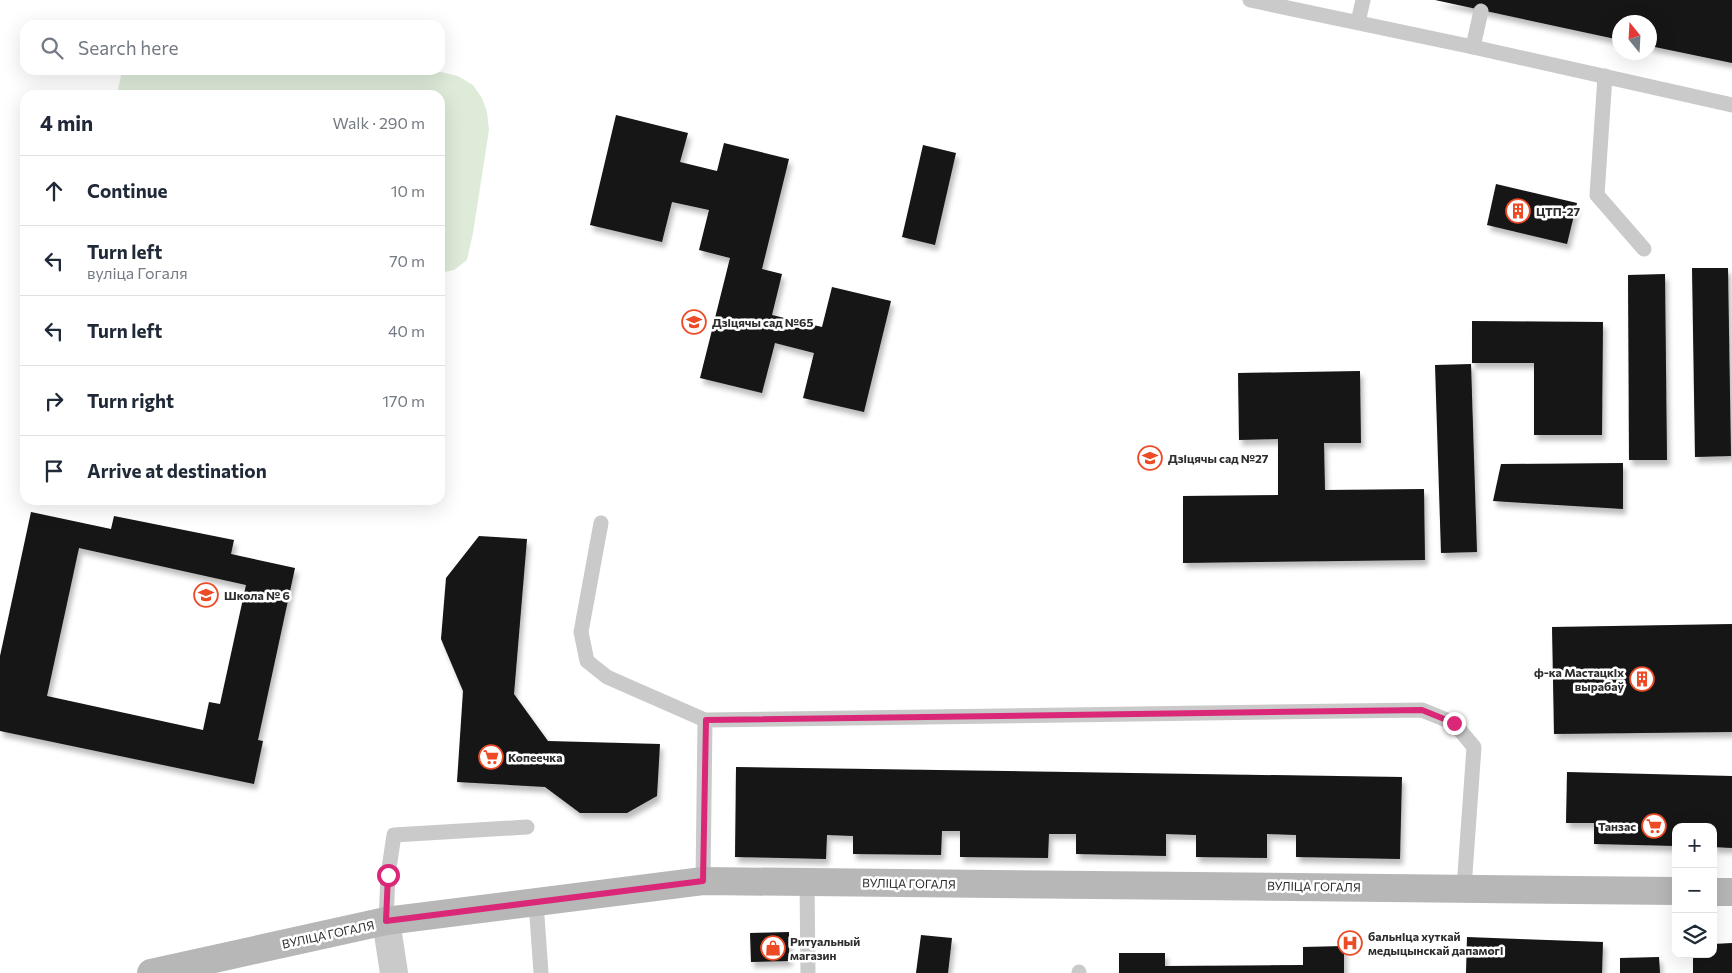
<!DOCTYPE html>
<html lang="en">
<head>
<meta charset="utf-8">
<style>
  :root { --surface:#fff; --page:#f2f2f3; --text:#1f2937; --muted:#747a83; --line:#e0e1e3 }
  body { margin:0; font-family:Commissioner,sans-serif; background:var(--page); color:var(--text) }
  .controls { position:absolute; right:15px; bottom:15px; display:grid; overflow:hidden; border-radius:10px; box-shadow:0 5px 20px #0002 }
  .controls button { width:45px; height:45px; display:grid; place-items:center; padding:0; border:0; border-bottom:1px solid var(--line); background:var(--surface); color:var(--text); font:25px sans-serif }
  .compass { position:absolute; left:1612px; top:15px; width:45px; height:45px; border-radius:50%; background:var(--surface); box-shadow:0 5px 20px #0002; rotate:342deg }
  .stop { position:absolute; width:15px; height:15px; margin:-11px; border:4px solid #db2777; border-radius:50%; background:#fff }
  .stop.end { background:#db2777; border-color:#fff; box-shadow:0 1px 5px #0008 }
  .list { margin:0; padding:0; list-style:none }
  h2 { display:flex; justify-content:space-between; align-items:center; height:65px; margin:0; padding:0 20px; font-size:21px }
  h2 small { font-size:16px; font-weight:400; color:var(--muted) }
  .list li { display:grid; grid-template-columns:32px 1fr auto; gap:15px; align-items:center; box-sizing:border-box; height:70px; padding:0 20px; border-top:1px solid var(--line) }
  .list b { display:block; font-size:19px; white-space:nowrap }
  .list p { margin:0; font-size:16px; white-space:nowrap; color:var(--muted) }
  .list em { font-size:16px; font-style:normal; color:var(--muted) }
  .icon { flex:none; width:28px; height:28px; fill:none; stroke:currentColor; stroke-width:2; stroke-linecap:round; stroke-linejoin:round }
  .map { position:relative; flex:none; width:1732px; height:973px; overflow:hidden }
  .search { position:absolute; background:var(--surface); box-shadow:0 5px 20px #0002; left:20px; top:20px; width:425px; height:55px; display:flex; align-items:center; gap:12px; box-sizing:border-box; padding:0 18px; border-radius:15px; color:var(--muted); font-size:19px }
  .panel { position:absolute; background:var(--surface); box-shadow:0 5px 20px #0002; left:20px; top:90px; width:425px; height:415px; border-radius:15px }
  .map>svg:first-child { display:block }
  .green { fill:#deebd9 }
  .building { fill:#141414; fill-rule:evenodd; filter:url(#shadow) }
  .lines { fill:none; stroke-linecap:round; stroke-linejoin:round }
  .lane { stroke:#cacaca; stroke-width:15 }
  .street { stroke:#cacaca; stroke-width:28 }
  .secondary { stroke:#b7b7b7; stroke-width:28 }
  .route { stroke:#db2777; stroke-width:6 }
  .labels { text-anchor:middle; dominant-baseline:central; stroke-width:5; stroke-linejoin:round; paint-order:stroke }
  .poi-label { font-size:12px; font-weight:bold; fill:#2d2d2d; stroke:#fff; text-anchor:start }
  .street-label { font-size:12px; fill:#2d2d2d; stroke:#fff }
</style>
</head>
<body>
<div class="map">
<svg width="1732" height="973" viewBox="0 0 1732 973">
  <defs>
    <filter id="shadow"><feDropShadow dx="3" dy="5.5" stdDeviation="2.5" flood-color="#0004"/></filter>
  </defs>
  <rect width="100%" height="100%" fill="#fff"/>
  <polygon class="green" points="122,70 432,70 458,76 473,85 482,98 487,112 489,130 473,233 467,260 454,270 440,273 440,95 117,95"/>
  <g class="building">
    <polygon points="1435,0 1732,0 1732,63 1650,46 1650,22 1620,22 1620,40"/>
    <polygon points="616,115 688,133 680,162 717,171 724,143 789,159 762,269 782,274 772,315 822,327 832,287 891,301 864,412 803,398 814,353 775,343 762,393 700,378 730,258 699,250 709,210 672,202 662,242 590,225"/>
    <polygon points="923,145 956,153 935,245 902,237"/>
    <polygon points="1496,184 1577,203 1567,244 1487,225"/>
    <polygon points="1692,268 1728,268 1731,456 1695,457"/>
    <polygon points="1665,274 1667,460 1629,460 1628,275"/>
    <polygon points="1472,321 1603,322 1602,435 1534,435 1534,363 1472,363"/>
    <polygon points="1471,364 1477,552 1441,553 1435,365"/>
    <polygon points="1360,371 1361,443 1324,443 1325,490 1424,489 1425,560 1183,563 1183,496 1278,495 1278,439 1239,440 1238,373"/>
    <polygon points="1623,463 1623,509 1493,501 1501,464"/>
    <path d="M31 512 111 529 114 516 234 540 231 554 295 568 258 740 263 741 254 784 0 731V656ZM79 548 246 585 220 704 209 702 203 730 47 696Z"/>
    <polygon points="479,536 527,539 514,694 548,741 660,744 657,796 627,813 580,813 545,787 457,782 463,691 441,639 446,578"/>
    <polygon points="1732,624 1732,732 1554,734 1552,627"/>
    <polygon points="736,767 1402,777 1400,859 1296,857 1296,835 1267,834 1267,858 1196,857 1196,835 1166,834 1166,856 1076,854 1076,834 1049,834 1048,858 960,857 960,831 942,831 941,855 853,854 853,836 827,835 826,859 735,857"/>
    <polygon points="1567,772 1732,776 1732,848 1713,847 1713,827 1676,827 1676,846 1594,844 1594,823 1566,823"/>
    <polygon points="789,932 789,961 751,962 750,933"/>
    <polygon points="921,935 952,938 948,973 916,973"/>
    <polygon points="1467,937 1603,942 1602,973 1466,973"/>
    <polygon points="1732,943 1732,973 1693,973 1693,954 1713,954 1713,944"/>
    <polygon points="1344,946 1344,973 1119,973 1119,953 1165,953 1165,966 1303,965 1303,947"/>
    <polygon points="1659,957 1660,973 1620,973 1620,958"/>
  </g>
  <g class="lines">
    <g class="lane">
      <polyline points="1250,0 1473,47 1732,105"/>
      <polyline points="1358,22 1363,0"/>
      <polyline points="1473,47 1481,11"/>
      <polyline points="1605,76 1597,195 1644,249"/>
      <polyline points="601,523 581,632 587,661 607,677 705,720 1422,710 1454,723 1474,747 1464,888"/>
      <polyline points="703,881 705,720"/>
      <polyline points="807,882 808,973"/>
      <polyline points="536,902 541,973"/>
      <polyline points="386,921 388,875 394,835 527,827"/>
      <polyline points="1079,972 1079,973"/>
    </g>
    <polyline class="street" points="386,921 394,973"/>
    <g class="secondary">
      <polyline points="1713,892 1732,892"/>
      <polyline points="151,973 386,921 703,881 1676,891"/>
    </g>
  </g>
  <g class="lines">
    <polyline class="route" points="388,875 386,921 703,881 706,720 1422,710 1454,723"/>
  </g>
  <defs>
    <g id="building-ring" transform="scale(1.25)"><circle r="9.5" fill="#fff" stroke="#ec4b26" stroke-width="1.5"/><path d="M-4-6H4V6H1V3H-1V6H-4ZM-2.5-4.3h1.7v1.8h-1.7ZM.8-4.3h1.7v1.8H.8ZM-2.5-1h1.7V.8h-1.7ZM.8-1h1.7V.8H.8Z" fill="#ec4b26"/></g>
    <g id="school-ring" transform="scale(1.25)"><circle r="9.5" fill="#fff" stroke="#ec4b26" stroke-width="1.5"/><path d="M0-5L7-2L0 1L-7-2ZM-4 1L0 2.5L4 1V4Q0 6-4 4Z" fill="#ec4b26"/></g>
    <g id="supermarket-ring" transform="scale(1.25)"><circle r="9.5" fill="#fff" stroke="#ec4b26" stroke-width="1.5"/><path d="M-6-5.5h2.5l.6 2H6L4.5 2H-2.5L-4.4-4H-6ZM-1.5 3.2a1.3 1.3 0 1 0 .1 0ZM3 3.2a1.3 1.3 0 1 0 .1 0Z" fill="#ec4b26"/></g>
    <g id="hospital-ring" transform="scale(1.25)"><circle r="9.5" fill="#fff" stroke="#ec4b26" stroke-width="1.5"/><path d="M-5-5h3v3.5h4V-5h3V5h-3V1.5h-4V5h-3Z" fill="#ec4b26"/></g>
    <g id="shop-ring" transform="scale(1.25)"><circle r="9.5" fill="#fff" stroke="#ec4b26" stroke-width="1.5"/><path d="M-5-2.5h2.3a2.7 3.5 0 0 1 5.4 0H5L5.5 6h-11ZM-1.5-2.5h3a1.5 2.3 0 0 0-3 0Z" fill="#ec4b26"/></g>
  </defs>
  <g fill-rule="evenodd">
    <use href="#building-ring" x="1518" y="211"/>
    <use href="#school-ring" x="694" y="322"/>
    <use href="#school-ring" x="1150" y="458"/>
    <use href="#school-ring" x="206" y="595"/>
    <use href="#building-ring" x="1642" y="679"/>
    <use href="#supermarket-ring" x="491" y="757"/>
    <use href="#supermarket-ring" x="1654" y="826"/>
    <use href="#hospital-ring" x="1350" y="943"/>
    <use href="#shop-ring" x="773" y="948"/>
  </g>
  <g class="labels">
    <g class="poi-label">
      <text x="1536" y="211">ЦТП-27</text>
      <text x="712" y="322">Дзіцячы сад №65</text>
      <text x="1168" y="458">Дзіцячы сад №27</text>
      <text x="224" y="595">Школа № 6</text>
      <text x="1624" y="672" text-anchor="end">ф-ка Мастацкіх<tspan x="1624" dy="14">вырабаў</tspan></text>
      <text x="508" y="757">Копеечка</text>
      <text x="1636" y="826" text-anchor="end">Танзас</text>
      <text x="1368" y="936">бальніца хуткай<tspan x="1368" dy="14">медыцынскай дапамогі</tspan></text>
      <text x="790" y="941">Ритуальный<tspan x="790" dy="14">магазин</tspan></text>
    </g>
    <g class="street-label">
      <text transform="translate(909 883) rotate(1)">ВУЛІЦА ГОГАЛЯ</text>
      <text transform="translate(1314 886) rotate(1)">ВУЛІЦА ГОГАЛЯ</text>
      <text transform="translate(328 934) rotate(-12)">ВУЛІЦА ГОГАЛЯ</text>
    </g>
  </g>
</svg>
<div class="controls">
<button>+</button>
<button>−</button>
<button><svg class="icon" aria-label="layers" viewBox="0 0 24 24"><path d="M12 4l9 5-9 5-9-5zM3 14l9 5 9-5"/></svg></button>
</div>
<svg class="compass" viewBox="-18 -18 36 36"><path d="M0-13l5 13h-10z" fill="#e53935"/><path d="M0 13l5-13h-10z" fill="#747a83"/></svg>
<div class="stop" style="left:388px;top:875px"></div>
<div class="stop end" style="left:1454px;top:723px"></div>
<div class="search"><svg class="icon" aria-label="search" viewBox="0 0 24 24"><circle cx="10" cy="10" r="6"/><path d="M15 15l6 6"/></svg>Search here</div>
<section class="panel">
<h2>4 min<small>Walk · 290 m</small></h2>
<ul class="list">
<li><svg class="icon" aria-label="ahead" viewBox="0 0 24 24"><path d="M12 20V5M6 11l6-6 6 6"/></svg><div><b>Continue</b></div><em>10 m</em></li>
<li><svg class="icon" aria-label="left" viewBox="0 0 24 24"><path d="M17 20v-9H6M10 6l-5 5 5 5"/></svg><div><b>Turn left</b><p>вуліца Гогаля</p></div><em>70 m</em></li>
<li><svg class="icon" aria-label="left" viewBox="0 0 24 24"><path d="M17 20v-9H6M10 6l-5 5 5 5"/></svg><div><b>Turn left</b></div><em>40 m</em></li>
<li><svg class="icon" aria-label="right" viewBox="0 0 24 24"><path d="M7 20v-9h11M14 6l5 5-5 5"/></svg><div><b>Turn right</b></div><em>170 m</em></li>
<li><svg class="icon" aria-label="arrive" viewBox="0 0 24 24"><path d="M6 21V4h12l-3 4 3 4H6"/></svg><div><b>Arrive at destination</b></div></li>
</ul>
</section>
</div>
</body>
</html>
